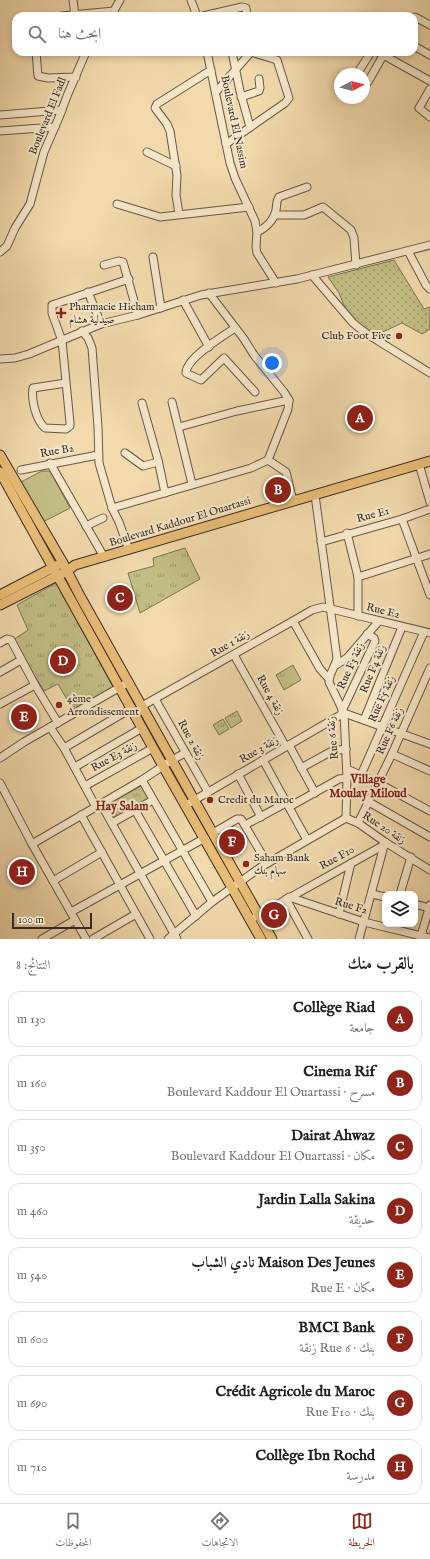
<!DOCTYPE html>
<html lang="ar">
<head>
<meta charset="utf-8">
<style>
  :root { --surface:#fff; --page:#f6f6f6; --text:#222; --muted:#767676; --line:#e0e0e0; --accent:#8f2418 }
  body { margin:0; font-family:"IM FELL English",Amiri,serif; background:var(--page); color:var(--text); direction:rtl }
  .controls { position:absolute; right:12px; bottom:12px; display:grid; overflow:hidden; border-radius:8px; box-shadow:0 2px 6px #0003 }
  .controls button { width:36px; height:36px; display:grid; place-items:center; padding:0; border:0; border-bottom:1px solid var(--line); background:var(--surface); color:var(--text); font:20px sans-serif }
  .compass { position:absolute; left:334px; top:68px; width:36px; height:36px; border-radius:50%; background:var(--surface); box-shadow:0 2px 6px #0003; rotate:83deg }
  .scale { position:absolute; left:12px; bottom:10px; width:80px; box-sizing:border-box; padding-left:4px; border:2px solid #372b26; border-top:0; font-size:11px; line-height:14px; white-space:nowrap; color:#372b26; -webkit-text-stroke:3px #f7e7ca; paint-order:stroke }
  .you { position:absolute; left:272px; top:363px; width:14px; height:14px; margin:-10px; border:3px solid #fff; border-radius:50%; background:#1a73e8; box-shadow:0 0 0 6px #1a73e833 }
  .badge { display:grid; place-items:center; width:26px; height:26px; border-radius:50%; background:var(--accent); color:#fff; font-size:13px; font-weight:700 }
  .pin { position:absolute; translate:-50% -50%; border:2px solid #fff; box-shadow:0 1px 4px #0006 }
  .list { margin:0; padding:0; list-style:none }
  h2 { display:flex; justify-content:space-between; align-items:center; height:52px; margin:0; padding:0 16px; font-size:17px }
  h2 small { font-size:13px; font-weight:400; color:var(--muted) }
  .list li { display:grid; grid-template-columns:26px 1fr auto; gap:12px; align-items:center; box-sizing:border-box; height:56px; margin:0 8px 8px; padding:0 8px; border:1px solid var(--line); border-radius:12px }
  .list b { display:block; font-size:15px; white-space:nowrap }
  .list p { margin:0; font-size:13px; white-space:nowrap; color:var(--muted) }
  .list em { font-size:13px; font-style:normal; color:var(--muted) }
  .icon { flex:none; width:22px; height:22px; fill:none; stroke:currentColor; stroke-width:2; stroke-linecap:round; stroke-linejoin:round }
  .map { position:relative; flex:none; width:430px; height:939px; overflow:hidden; direction:ltr }
  .search { position:absolute; background:var(--surface); box-shadow:0 2px 6px #0003; left:12px; right:12px; top:12px; height:44px; display:flex; align-items:center; gap:10px; box-sizing:border-box; padding:0 14px; border-radius:12px; color:var(--muted); font-size:15px }
  .sheet { height:564px; background:var(--surface) }
  nav { display:flex; justify-content:space-around; align-items:center; box-sizing:border-box; height:56px; border-top:1px solid var(--line); background:var(--surface); font-size:11px; color:var(--muted) }
  nav a { display:grid; justify-items:center; gap:2px }
  nav .on { color:var(--accent) }
  .map>svg:first-child { display:block }
  .grass { fill:url(#grass-dots); stroke:#7c7455 }
  .park { fill:url(#park-tufts); stroke:#7c7455 }
  .pitch { fill:#c2bd84; stroke:#7c7455 }
  .lines { fill:none; stroke-linecap:round; stroke-linejoin:round }
  .minor-casing { stroke:#665748; stroke-width:9 }
  .major-casing { stroke:#372b26; stroke-width:11 }
  .minor { stroke:#f7e7ca; stroke-width:7 }
  .major { stroke:#e9bd76; stroke-width:9 }
  .poi-dot { fill:#8f2418; stroke:#f7e7ca; stroke-width:1.5 }
  .labels { text-anchor:middle; dominant-baseline:central; stroke-width:4; stroke-linejoin:round; paint-order:stroke }
  .street-label { font-size:11px; fill:#372b26; stroke:#f7e7ca }
  .poi-label { font-size:11px; fill:#372b26; stroke:#f7e7ca; text-anchor:start }
  .neighbourhood-label { font-size:12px; font-weight:bold; fill:#7a1f14; stroke:#f7e7ca }
</style>
</head>
<body>
<div class="map">
<svg width="430" height="939" viewBox="0 0 430 939">
  <defs>
    <pattern id="grass-dots" width="8" height="8" patternUnits="userSpaceOnUse"><rect width="8" height="8" fill="#c2bd84"/><path d="M2 2h.1M6 6h.1" fill="none" stroke="#9e9a6c" stroke-width="1.8" stroke-linecap="round"/></pattern>
    <pattern id="park-tufts" width="24" height="20" patternUnits="userSpaceOnUse"><rect width="24" height="20" fill="#c2bd84"/><path d="M3 7l-1-3M5 7V3M7 7l1-3M15 17l-1-3M17 17v-4M19 17l1-3" fill="none" stroke="#9e9a6c"/></pattern>
  </defs>
  <rect width="100%" height="100%" fill="#f2daad"/>
  <filter id="stains"><feTurbulence type="fractalNoise" baseFrequency=".005" numOctaves="4"/><feColorMatrix values="0 0 0 0 .2 0 0 0 0 .09 0 0 0 0 .02 0 0 0 .5 -.17"/></filter>
  <radialGradient id="worn" r=".72"><stop offset=".6" stop-color="#630" stop-opacity="0"/><stop offset="1" stop-color="#630" stop-opacity=".3"/></radialGradient>
  <polygon class="grass" points="394,260 424,309 430,307 430,329 422,334 402,323 374,336 348,315 339,293 328,277"/>
  <g class="park">
    <polygon points="185,548 200,579 140,613 128,573 154,566 153,558"/>
    <polygon points="56,583 113,687 73,710 58,684 44,691 13,640 28,630 17,605"/>
    <polygon points="293,665 301,680 284,690 276,675"/>
    <polygon points="237,711 242,721 231,728 225,718"/>
    <polygon points="223,719 229,729 219,735 213,725"/>
    <polygon points="141,786 149,800 116,819 107,805"/>
  </g>
  <polygon class="pitch" points="42,471 50,471 70,508 43,522 21,482"/>
  <g class="lines">
    <g class="minor-casing">
      <g id="minor">
        <polyline points="73,0 75,16"/>
        <polyline points="191,0 197,16"/>
        <polyline points="112,14 120,0"/>
        <polyline points="61,16 114,11"/>
        <polyline points="203,16 242,7 246,8 247,16"/>
        <polyline points="415,17 430,25"/>
        <polyline points="414,46 430,55"/>
        <polyline points="36,52 38,76 48,78 76,77"/>
        <polyline points="207,52 230,163 235,178 255,221 257,232 256,247 257,253 276,283"/>
        <polyline points="232,52 240,91 250,127"/>
        <polyline points="378,52 430,81"/>
        <polyline points="357,74 371,52"/>
        <polyline points="368,82 385,52"/>
        <polyline points="430,89 419,108 430,117"/>
        <polyline points="216,92 251,52"/>
        <polyline points="241,97 259,91 260,88 259,79"/>
        <polyline points="0,115 62,110"/>
        <polyline points="0,131 55,127"/>
        <polyline points="226,144 285,103 289,98 277,60 251,52"/>
        <polyline points="147,152 176,166"/>
        <polyline points="117,204 160,217 249,207"/>
        <polyline points="179,214 176,195 177,175 170,131 167,124 155,108 157,104 211,70"/>
        <polyline points="275,215 304,215 323,207 351,230 354,238 356,265"/>
        <path d="M257 232C266 228 274 220 276 210 277 205 276 201 279 197L307 187"/>
        <polyline points="408,251 426,285 430,289"/>
        <polyline points="0,252 7,246 15,228 30,204 44,152 60,115 67,96 86,52"/>
        <polyline points="153,257 161,308"/>
        <polyline points="104,265 119,261 123,262 138,315"/>
        <polyline points="312,275 353,323 367,334 430,373"/>
        <polyline points="88,292 101,324"/>
        <polyline points="183,300 209,347"/>
        <path d="M235 328C223 336 186 358 186 373L201 380 224 358 255 392"/>
        <polyline points="82,331 88,338 92,348 98,427 99,463 112,508 119,522 129,550"/>
        <polyline points="0,359 15,358 29,354 101,324 138,315 201,295 297,279 430,245"/>
        <path d="M66 383 33 388C31 400 36 420 45 428L66 429 70 426V423L62 341 52 313V305L129 279"/>
        <polyline points="172,402 192,484"/>
        <polyline points="142,403 158,460 165,493"/>
        <polyline points="179,427 237,411 289,400"/>
        <polyline points="125,453 143,466 158,462"/>
        <polyline points="268,460 286,472 293,501"/>
        <polyline points="50,463 104,557"/>
        <polyline points="419,464 430,502"/>
        <polyline points="21,470 98,455"/>
        <path d="M315 495 337 658C335 667 329 674 329 682L344 713 347 778 346 818"/>
        <polyline points="112,508 251,468 268,460 288,409 289,400 284,392 254,355 244,339 209,293"/>
        <polyline points="402,519 430,595"/>
        <polyline points="86,526 103,518"/>
        <polyline points="347,533 358,577 358,616"/>
        <polyline points="321,542 402,519 430,509"/>
        <polyline points="358,577 430,554"/>
        <polyline points="293,621 320,669 329,679"/>
        <polyline points="0,643 7,639 11,640 35,685 58,723"/>
        <polyline points="234,655 286,747"/>
        <polyline points="336,665 347,658 379,621"/>
        <polyline points="0,672 21,660"/>
        <polyline points="155,699 208,792"/>
        <polyline points="0,704 35,685"/>
        <polyline points="142,706 293,621 312,610 323,607 430,633"/>
        <polyline points="342,711 375,641 374,638 367,634"/>
        <polyline points="364,720 402,627"/>
        <polyline points="50,727 64,748 96,807"/>
        <polyline points="289,745 315,793"/>
        <polyline points="64,748 132,708"/>
        <polyline points="392,754 430,771"/>
        <polyline points="0,758 24,742 129,682"/>
        <polyline points="263,760 307,840"/>
        <polyline points="75,767 142,728"/>
        <polyline points="301,768 332,751 346,749"/>
        <polyline points="347,769 378,783 430,811"/>
        <polyline points="238,774 261,817"/>
        <polyline points="361,775 424,632"/>
        <polyline points="142,780 212,902"/>
        <polyline points="0,783 32,844 86,939"/>
        <polyline points="85,786 153,748"/>
        <polyline points="369,802 430,837"/>
        <polyline points="101,804 177,939"/>
        <polyline points="186,805 344,713 430,744"/>
        <polyline points="289,807 339,779 347,778"/>
        <polyline points="135,810 196,916"/>
        <polyline points="81,815 150,939"/>
        <polyline points="346,818 358,823 385,842 430,870"/>
        <polyline points="112,823 153,800"/>
        <polyline points="358,823 392,754 430,668"/>
        <polyline points="245,825 286,803"/>
        <polyline points="213,833 237,819 241,819 267,863"/>
        <polyline points="32,844 142,780 172,760 185,753"/>
        <polyline points="53,881 102,852"/>
        <polyline points="372,894 385,897"/>
        <polyline points="400,894 411,857"/>
        <polyline points="289,897 364,922 430,938"/>
        <polyline points="286,899 308,939"/>
        <polyline points="415,904 429,908"/>
        <polyline points="71,912 205,838"/>
        <polyline points="339,914 351,863"/>
        <polyline points="255,917 384,845"/>
        <polyline points="42,939 75,920"/>
        <polyline points="93,939 136,914"/>
        <polyline points="168,939 212,902 261,867 346,818"/>
        <polyline points="359,939 385,842"/>
        <polyline points="420,939 430,905"/>
      </g>
    </g>
    <g class="major-casing">
      <g id="major">
        <polyline points="0,455 63,563 80,596 272,939"/>
        <polyline points="0,472 163,766 261,939"/>
        <polyline points="0,595 58,565"/>
        <polyline points="0,605 67,571 75,565 430,461"/>
      </g>
    </g>
    <use href="#minor" class="minor"/>
    <use href="#major" class="major"/>
  </g>
  <g class="poi-dot">
    <path d="M59 307h4v4h4v4h-4v4h-4v-4h-4v-4h4z"/>
    <circle cx="399" cy="336" r="4"/>
    <circle cx="59" cy="705" r="4"/>
    <circle cx="210" cy="800" r="4"/>
    <circle cx="246" cy="864" r="4"/>
  </g>
  <g class="labels">
    <g class="street-label">
      <text transform="translate(48 116) rotate(-68)">Boulevard El Fadl</text>
      <text transform="translate(234 122) rotate(78)">Boulevard El Nassim</text>
      <text transform="translate(57 451) rotate(-10)">Rue B2</text>
      <text transform="translate(373 515) rotate(-15)">Rue E1</text>
      <text transform="translate(180 522) rotate(-17)">Boulevard Kaddour El Ouartassi</text>
      <text transform="translate(383 611) rotate(14)">Rue E2</text>
      <text transform="translate(230 644) rotate(-30)">Rue 1 زنقة</text>
      <text transform="translate(351 666) rotate(-66)">Rue F3 زنقة</text>
      <text transform="translate(373 669) rotate(-68)">Rue F4 زنقة</text>
      <text transform="translate(270 695) rotate(61)">Rue 4 زنقة</text>
      <text transform="translate(382 699) rotate(-66)">Rue F5 زنقة</text>
      <text transform="translate(390 731) rotate(-66)">Rue F6 زنقة</text>
      <text transform="translate(333 738) rotate(-95)">Rue 6 زنقة</text>
      <text transform="translate(191 740) rotate(61)">Rue 2 زنقة</text>
      <text transform="translate(259 750) rotate(-30)">Rue 3 زنقة</text>
      <text transform="translate(114 757) rotate(-29)">Rue E3 زنقة</text>
      <text transform="translate(384 828) rotate(33)">Rue 20 زنقة</text>
      <text transform="translate(337 858) rotate(-29)">Rue F10</text>
      <text transform="translate(351 906) rotate(17)">Rue F2</text>
    </g>
    <g class="poi-label">
      <text x="69" y="307">Pharmacie Hicham<tspan x="69" dy="13">صيدلية هشام</tspan></text>
      <text x="391" y="336" text-anchor="end">Club Foot Five</text>
      <text x="67" y="699">4ème<tspan x="67" dy="13">Arrondissement</tspan></text>
      <text x="218" y="800">Credit du Maroc</text>
      <text x="254" y="858">Saham Bank<tspan x="254" dy="13">سهام بنك</tspan></text>
    </g>
    <g class="neighbourhood-label">
      <text x="368" y="779">Village<tspan x="368" dy="14">Moulay Miloud</tspan></text>
      <text x="122" y="806">Hay Salam</text>
    </g>
  </g>
  <rect width="100%" height="100%" filter="url(#stains)"/>
  <rect width="100%" height="100%" fill="url(#worn)"/>
</svg>
<div class="controls">
<button><svg class="icon" aria-label="layers" viewBox="0 0 24 24"><path d="M12 4l9 5-9 5-9-5zM3 14l9 5 9-5"/></svg></button>
</div>
<svg class="compass" viewBox="-18 -18 36 36"><path d="M0-13l5 13h-10z" fill="#e53935"/><path d="M0 13l5-13h-10z" fill="#767676"/></svg>
<div class="scale">100 m</div>
<div class="you"></div>
<div class="pin badge" style="left:360px;top:418px">A</div>
<div class="pin badge" style="left:278px;top:490px">B</div>
<div class="pin badge" style="left:120px;top:598px">C</div>
<div class="pin badge" style="left:63px;top:661px">D</div>
<div class="pin badge" style="left:24px;top:717px">E</div>
<div class="pin badge" style="left:232px;top:842px">F</div>
<div class="pin badge" style="left:274px;top:915px">G</div>
<div class="pin badge" style="left:22px;top:872px">H</div>
<div class="search"><svg class="icon" aria-label="search" viewBox="0 0 24 24"><circle cx="10" cy="10" r="6"/><path d="M15 15l6 6"/></svg>ابحث هنا</div>
</div>
<section class="sheet">
<h2>بالقرب منك<small>النتائج: 8</small></h2>
<ul class="list">
<li><span class="badge">A</span><div><b>Collège Riad</b><p>جامعة</p></div><em>130 m</em></li>
<li><span class="badge">B</span><div><b>Cinema Rif</b><p>مسرح · Boulevard Kaddour El Ouartassi</p></div><em>160 m</em></li>
<li><span class="badge">C</span><div><b>Dairat Ahwaz</b><p>مكان · Boulevard Kaddour El Ouartassi</p></div><em>350 m</em></li>
<li><span class="badge">D</span><div><b>Jardin Lalla Sakina</b><p>حديقة</p></div><em>460 m</em></li>
<li><span class="badge">E</span><div><b>Maison Des Jeunes نادي الشباب</b><p>مكان · Rue E</p></div><em>540 m</em></li>
<li><span class="badge">F</span><div><b>BMCI Bank</b><p>بنك · Rue 6 زنقة</p></div><em>600 m</em></li>
<li><span class="badge">G</span><div><b>Crédit Agricole du Maroc</b><p>بنك · Rue F10</p></div><em>690 m</em></li>
<li><span class="badge">H</span><div><b>Collège Ibn Rochd</b><p>مدرسة</p></div><em>710 m</em></li>
</ul>
</section>
<nav>
<a class="on"><svg class="icon" aria-label="map" viewBox="0 0 24 24"><path d="M3 6l6-2 6 2 6-2v14l-6 2-6-2-6 2zM9 4v14M15 6v14"/></svg>الخريطة</a>
<a><svg class="icon" aria-label="directions" viewBox="0 0 24 24"><path d="M12 3l9 9-9 9-9-9zM9 14v-3h6M13 9l2 2-2 2"/></svg>الاتجاهات</a>
<a><svg class="icon" aria-label="saved" viewBox="0 0 24 24"><path d="M7 4h10v16l-5-4-5 4z"/></svg>المحفوظات</a>
</nav>
</body>
</html>
